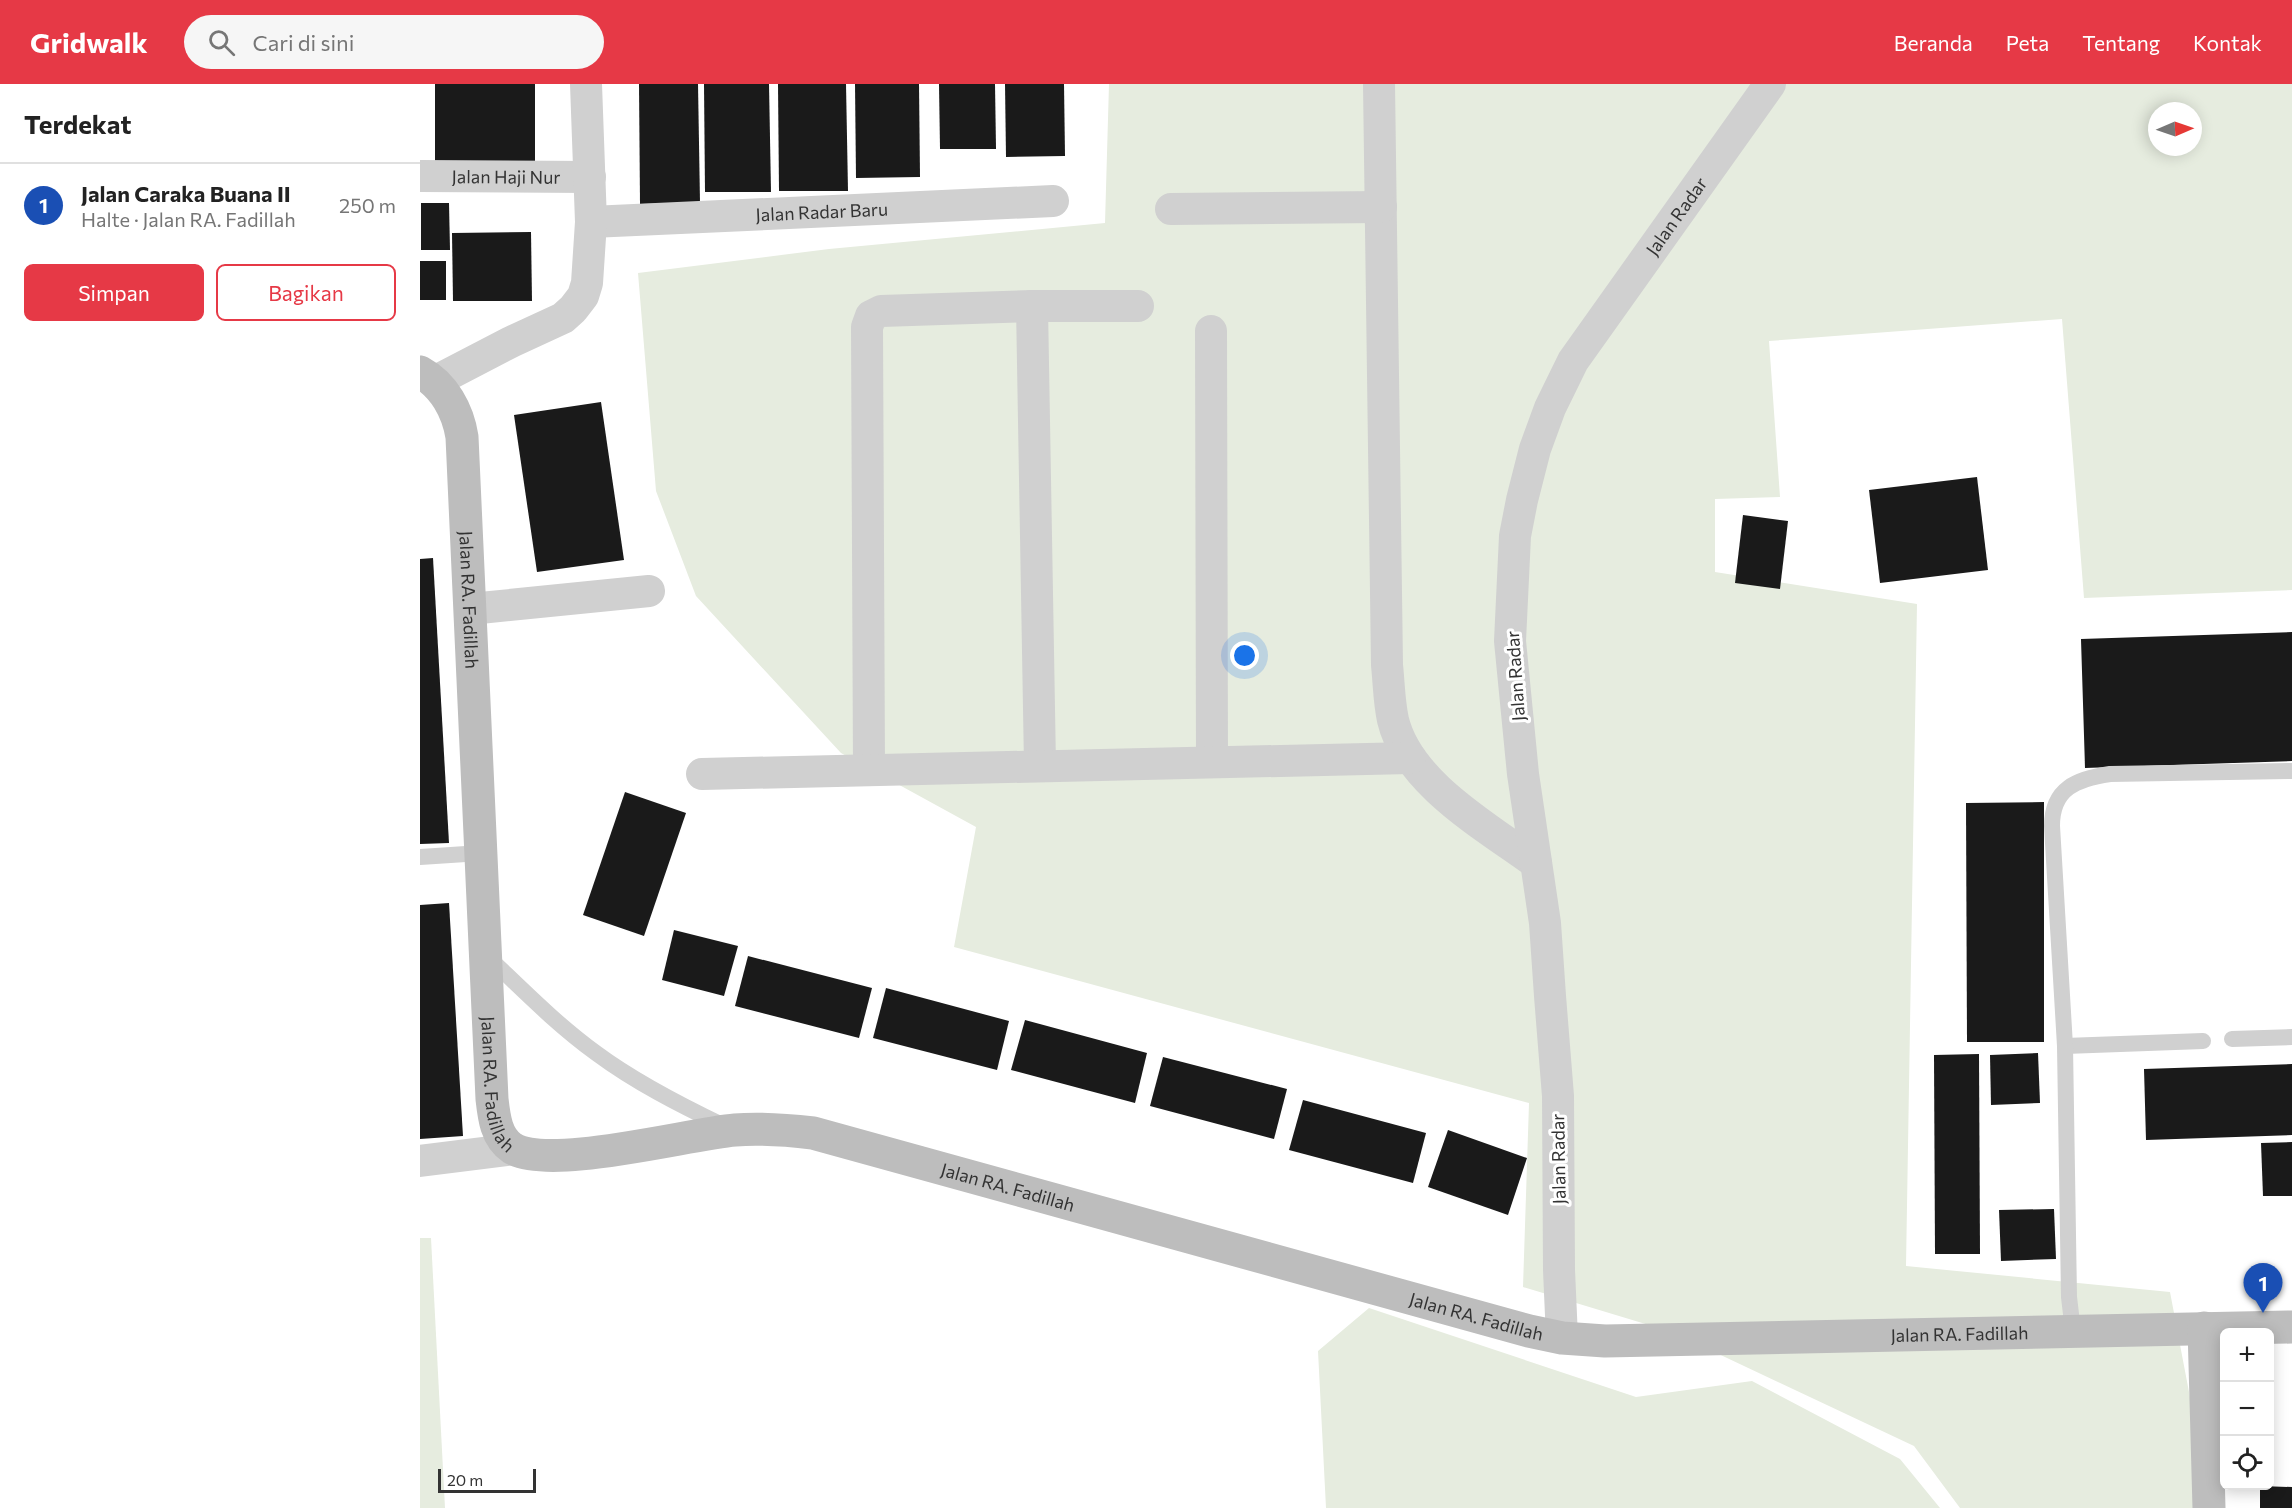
<!DOCTYPE html>
<html lang="id">
<head>
<meta charset="utf-8">
<style>
  :root { --surface:#fff; --page:#f6f6f6; --text:#222; --muted:#767676; --line:#e0e0e0; --accent:#e63946 }
  body { margin:0; font-family:Commissioner,sans-serif; background:var(--page); color:var(--text) }
  .controls { position:absolute; right:18px; bottom:18px; display:grid; overflow:hidden; border-radius:9px; box-shadow:0 3px 15px #0003 }
  .controls button { width:54px; height:54px; display:grid; place-items:center; padding:0; border:0; border-bottom:2px solid var(--line); background:var(--surface); color:var(--text); font:30px sans-serif }
  .compass { position:absolute; left:1728px; top:18px; width:54px; height:54px; border-radius:50%; background:var(--surface); box-shadow:0 3px 15px #0003; rotate:88deg }
  .scale { position:absolute; left:18px; bottom:15px; width:98px; box-sizing:border-box; padding-left:6px; border:3px solid #333; border-top:0; font-size:16px; line-height:21px; white-space:nowrap; color:#333; -webkit-text-stroke:4px #fff; paint-order:stroke }
  .you { position:absolute; left:825px; top:572px; width:21px; height:21px; margin:-15px; border:4px solid #fff; border-radius:50%; background:#1a73e8; box-shadow:0 0 0 9px #1a73e833 }
  .badge { display:grid; place-items:center; width:39px; height:39px; border-radius:50%; background:var(--accent); color:#fff; font-size:20px; font-weight:700 }
  .pin { position:absolute; translate:-50% -50px; filter:drop-shadow(0 2px 3px #0008) }
  .pin::after { content:''; position:absolute; top:32px; width:21px; height:18px; background:inherit; clip-path:polygon(0 0,100% 0,50% 100%) }
  .list { margin:0; padding:0; list-style:none }
  h2 { display:flex; justify-content:space-between; align-items:center; height:78px; margin:0; padding:0 24px; font-size:26px }
  h2 small { font-size:20px; font-weight:400; color:var(--muted) }
  .list li { display:grid; grid-template-columns:39px 1fr auto; gap:18px; align-items:center; box-sizing:border-box; height:84px; padding:0 24px; border-top:2px solid var(--line) }
  .list b { display:block; font-size:22px; white-space:nowrap }
  .list p { margin:0; font-size:20px; white-space:nowrap; color:var(--muted) }
  .list em { font-size:20px; font-style:normal; color:var(--muted) }
  .actions { display:flex; gap:12px; padding:18px 24px }
  .actions a { flex:1; padding:14px 0; border:2px solid var(--accent); border-radius:9px; text-align:center; font-size:21px; color:var(--accent) }
  .actions .main { background:var(--accent); color:#fff }
  .icon { flex:none; width:33px; height:33px; fill:none; stroke:currentColor; stroke-width:2; stroke-linecap:round; stroke-linejoin:round }
  .map { position:relative; flex:none; width:1872px; height:1424px; overflow:hidden }
  header { display:flex; align-items:center; gap:36px; box-sizing:border-box; height:84px; padding:0 30px; background:var(--accent); color:#fff }
  header strong { font-size:28px }
  nav { display:flex; gap:33px; margin-inline-start:auto; font-size:21px }
  .search { width:420px; height:54px; background:var(--page); display:flex; align-items:center; gap:15px; box-sizing:border-box; padding:0 21px; border-radius:33px; color:var(--muted); font-size:22px }
  main { display:flex }
  aside { flex:1; background:var(--surface) }
  .map>svg:first-child { display:block }
  .green { fill:#e6ecdf; fill-rule:evenodd }
  .building { fill:#1a1a1a }
  .lines { fill:none; stroke-linecap:round; stroke-linejoin:round }
  .lane { stroke:#d0d0d0; stroke-width:16 }
  .street { stroke:#d0d0d0; stroke-width:32 }
  .secondary { stroke:#bdbdbd; stroke-width:33 }
  .labels { text-anchor:middle; dominant-baseline:central; stroke-width:6; stroke-linejoin:round; paint-order:stroke }
  .street-label { font-size:18px; fill:#333; stroke:#fff }
</style>
</head>
<body>
<header>
<strong>Gridwalk</strong>
<div class="search"><svg class="icon" aria-label="search" viewBox="0 0 24 24"><circle cx="10" cy="10" r="6"/><path d="M15 15l6 6"/></svg>Cari di sini</div>
<nav><a>Beranda</a><a>Peta</a><a>Tentang</a><a>Kontak</a></nav>
</header>
<main>
<aside>
<h2>Terdekat<small></small></h2>
<ul class="list">
<li><span class="badge" style="background:#1a4fb4">1</span><div><b>Jalan Caraka Buana II</b><p>Halte · Jalan RA. Fadillah</p></div><em>250 m</em></li>
</ul>
<div class="actions"><a class="main">Simpan</a><a>Bagikan</a></div>
</aside>
<div class="map">
<svg width="1872" height="1424" viewBox="0 0 1872 1424">
  <rect width="100%" height="100%" fill="#fff"/>
  <g class="green">
    <path d="M689 0H1872V506L1664 514 1642 235 1349 257 1360 413 1295 415V488L1497 520 1486 1182 1750 1208 1791 1424H1540L1494 1362 1252 1248 1103 1203 1109 1019 534 863 556 743 421 669 276 512 236 407 218 189 409 165 685 139ZM1737 27H1773V63H1737Z"/>
    <polygon points="0,1154 11,1154 25,1424 0,1424"/>
    <polygon points="949,1224 1216,1313 1332,1297 1480,1375 1520,1424 906,1424 898,1267"/>
  </g>
  <g class="building">
    <polygon points="15,0 115,0 115,86 15,87"/>
    <polygon points="219,0 278,0 280,119 220,120"/>
    <polygon points="284,0 349,0 351,108 285,108"/>
    <polygon points="358,0 426,0 428,107 359,107"/>
    <polygon points="435,0 499,0 500,93 436,94"/>
    <polygon points="519,0 575,0 576,65 520,65"/>
    <polygon points="585,0 644,0 645,72 586,73"/>
    <polygon points="1,119 29,119 30,166 1,166"/>
    <polygon points="111,148 112,217 33,217 32,149"/>
    <rect x="0" y="177" width="26" height="39"/>
    <polygon points="181,318 204,476 117,488 94,331"/>
    <polygon points="1557,393 1568,486 1460,499 1449,406"/>
    <polygon points="1323,431 1368,437 1360,505 1315,499"/>
    <polygon points="13,474 29,759 0,760 0,475"/>
    <polygon points="1872,548 1872,677 1665,684 1661,555"/>
    <polygon points="205,708 266,729 224,852 163,831"/>
    <polygon points="1624,718 1624,958 1547,958 1546,719"/>
    <polygon points="29,819 43,1052 0,1055 0,821"/>
    <polygon points="254,846 318,862 304,912 242,896"/>
    <polygon points="328,872 452,904 439,954 315,922"/>
    <polygon points="466,904 589,937 577,986 453,954"/>
    <polygon points="605,936 727,969 715,1019 591,986"/>
    <polygon points="1618,969 1620,1019 1571,1021 1570,971"/>
    <polygon points="1559,970 1560,1170 1515,1170 1514,971"/>
    <polygon points="743,973 867,1005 854,1055 730,1022"/>
    <polygon points="1872,980 1872,1051 1726,1056 1724,985"/>
    <polygon points="883,1016 1006,1049 993,1099 869,1066"/>
    <polygon points="1028,1046 1107,1074 1088,1131 1008,1103"/>
    <polygon points="1872,1058 1872,1112 1843,1112 1841,1059"/>
    <polygon points="1634,1125 1636,1175 1581,1177 1579,1126"/>
    <polygon points="1840,1402 1872,1403 1872,1424 1840,1424"/>
  </g>
  <g class="lines">
    <g class="lane">
      <polyline points="0,773 61,769"/>
      <path d="M66 871C102 905 136 940 176 969 215 998 260 1021 304 1042"/>
      <polyline points="1812,955 1872,953"/>
      <polyline points="1645,962 1783,957"/>
      <path d="M1653 1247 1649 1213 1645 962 1632 742C1632 704 1657 695 1690 690L1872 687"/>
    </g>
    <g class="street">
      <path d="M959 0 967 581C969 600 969 618 973 636 988 699 1067 743 1116 779"/>
      <path id="s1" d="M0 92 170 93"/>
      <polyline points="751,125 961,123"/>
      <path id="s2" d="M171 138 633 117"/>
      <polyline points="612,222 620,682"/>
      <polyline points="791,247 792,678"/>
      <polyline points="14,298 91,258 143,234 153,225 163,212 167,199 171,138 166,0"/>
      <polyline points="50,525 229,507"/>
      <polyline points="449,686 447,243 451,232 461,227 612,222 718,222"/>
      <polyline points="282,690 990,674"/>
      <polyline points="0,1077 94,1065"/>
      <path id="s3" d="M1142 1254 1139 1186 1138 1012 1130 912 1125 839 1103 690 1090 557 1095 452 1102 416 1115 365 1130 324 1153 277 1350 0"/>
    </g>
    <g class="secondary">
      <path id="s4" d="M0 288C24 301 38 327 42 353L72 1015C74 1033 76 1053 92 1064 128 1087 268 1050 315 1046 341 1044 367 1046 393 1049L1109 1247 1142 1254 1185 1257 1872 1243"/>
      <polyline points="1784,1244 1789,1424"/>
    </g>
  </g>
  <g class="labels">
    <g class="street-label">
      <text stroke="none"><textPath href="#s1" startOffset="86">Jalan Haji Nur</textPath></text>
      <text stroke="none"><textPath href="#s2" startOffset="231">Jalan Radar Baru</textPath></text>
      <text stroke="none"><textPath href="#s3" startOffset="1168">Jalan Radar</textPath></text>
      <text stroke="none"><textPath href="#s4" startOffset="243">Jalan RA. Fadillah</textPath></text>
      <text transform="translate(1095 592) rotate(-94)">Jalan Radar</text>
      <text stroke="none"><textPath href="#s4" startOffset="729">Jalan RA. Fadillah</textPath></text>
      <text transform="translate(1138 1075) rotate(-91)">Jalan Radar</text>
      <text stroke="none"><textPath href="#s4" startOffset="1304">Jalan RA. Fadillah</textPath></text>
      <text stroke="none"><textPath href="#s4" startOffset="1790">Jalan RA. Fadillah</textPath></text>
      <text stroke="none"><textPath href="#s4" startOffset="2276">Jalan RA. Fadillah</textPath></text>
    </g>
  </g>
</svg>
<div class="controls">
<button>+</button>
<button>−</button>
<button><svg class="icon" aria-label="locate" viewBox="0 0 24 24"><circle cx="12" cy="12" r="6"/><path d="M12 2v4M12 18v4M2 12h4M18 12h4"/></svg></button>
</div>
<svg class="compass" viewBox="-18 -18 36 36"><path d="M0-13l5 13h-10z" fill="#e53935"/><path d="M0 13l5-13h-10z" fill="#767676"/></svg>
<div class="scale">20 m</div>
<div class="you"></div>
<div class="pin badge" style="left:1843px;top:1229px;background:#1a4fb4">1</div>
</div>
</main>
</body>
</html>
